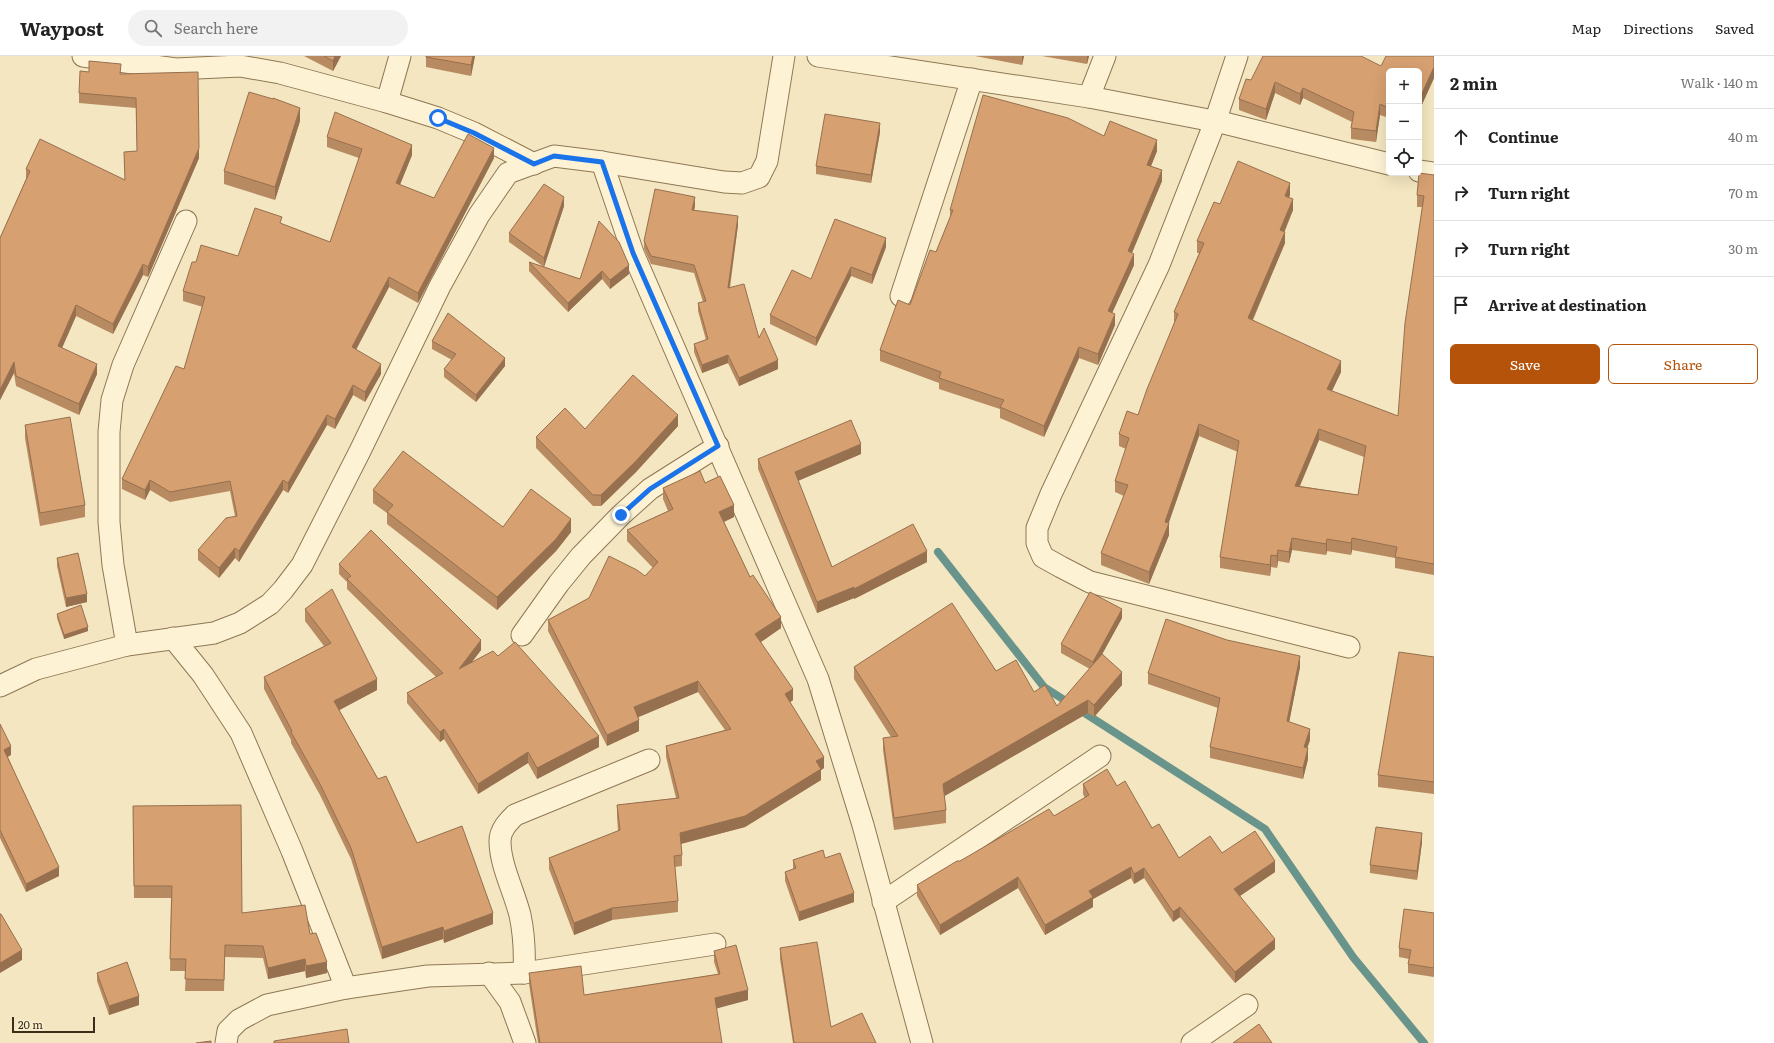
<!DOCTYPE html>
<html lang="en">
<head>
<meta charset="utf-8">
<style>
  :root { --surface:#fff; --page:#f2f2f2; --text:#222; --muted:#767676; --line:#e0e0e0; --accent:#b45309 }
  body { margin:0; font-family:Literata,serif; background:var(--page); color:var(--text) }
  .controls { position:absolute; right:12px; top:12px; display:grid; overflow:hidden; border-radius:6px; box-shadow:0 4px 16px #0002 }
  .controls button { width:36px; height:36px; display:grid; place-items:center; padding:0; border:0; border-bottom:1px solid var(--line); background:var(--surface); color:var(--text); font:20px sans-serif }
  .scale { position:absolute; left:12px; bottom:10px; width:83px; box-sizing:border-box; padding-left:4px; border:2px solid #3c2d1b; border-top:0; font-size:11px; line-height:14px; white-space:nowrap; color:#3c2d1b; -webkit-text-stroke:3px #faf0d0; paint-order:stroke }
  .stop { position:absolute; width:12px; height:12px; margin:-9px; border:3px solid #1a73e8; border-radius:50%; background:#fff }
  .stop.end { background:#1a73e8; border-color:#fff; box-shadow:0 1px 4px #0008 }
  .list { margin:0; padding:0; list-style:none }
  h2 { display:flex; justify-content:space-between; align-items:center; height:52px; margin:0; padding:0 16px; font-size:17px }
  h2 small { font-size:13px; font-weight:400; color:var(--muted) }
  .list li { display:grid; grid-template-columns:26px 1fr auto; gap:12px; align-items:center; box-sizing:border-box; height:56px; padding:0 16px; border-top:1px solid var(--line) }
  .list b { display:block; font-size:15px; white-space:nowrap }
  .list em { font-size:13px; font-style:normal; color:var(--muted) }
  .actions { display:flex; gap:8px; padding:12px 16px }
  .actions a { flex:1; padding:9px 0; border:1px solid var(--accent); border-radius:6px; text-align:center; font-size:14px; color:var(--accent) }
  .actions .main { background:var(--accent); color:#fff }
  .icon { flex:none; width:22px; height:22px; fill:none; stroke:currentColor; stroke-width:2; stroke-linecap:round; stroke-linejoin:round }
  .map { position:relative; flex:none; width:1434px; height:987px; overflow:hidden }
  header { display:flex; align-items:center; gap:24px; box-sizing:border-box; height:56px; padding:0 20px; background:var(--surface); border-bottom:1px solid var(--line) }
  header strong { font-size:19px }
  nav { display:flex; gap:22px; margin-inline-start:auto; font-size:14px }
  .search { width:280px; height:36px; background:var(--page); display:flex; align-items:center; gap:10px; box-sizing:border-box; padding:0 14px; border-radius:22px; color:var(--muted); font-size:15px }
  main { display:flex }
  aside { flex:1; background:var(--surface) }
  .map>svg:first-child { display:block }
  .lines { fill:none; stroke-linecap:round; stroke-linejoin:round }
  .stream { stroke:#69948c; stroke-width:8 }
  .street-casing { stroke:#8f7755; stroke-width:23 }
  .street { stroke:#fdf3d4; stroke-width:21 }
  .wall { fill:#b88a61; fill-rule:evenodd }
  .shaded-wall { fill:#96704f }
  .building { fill:#d6a071; stroke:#96704f; fill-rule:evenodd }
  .route { stroke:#1a73e8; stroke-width:5 }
</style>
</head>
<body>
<header>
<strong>Waypost</strong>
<div class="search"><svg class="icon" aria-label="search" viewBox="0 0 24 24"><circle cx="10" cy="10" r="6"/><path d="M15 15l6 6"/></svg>Search here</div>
<nav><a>Map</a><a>Directions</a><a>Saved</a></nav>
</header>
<main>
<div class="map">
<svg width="1434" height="987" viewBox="0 0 1434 987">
  <rect width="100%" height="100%" fill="#f3e6c0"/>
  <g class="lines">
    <polyline class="stream" points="938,496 1044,631 1265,773 1353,901 1424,987"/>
    <g class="street-casing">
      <g id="street">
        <polyline points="83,0 176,13 240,10 280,17 387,46 438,62 474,77 534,108"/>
        <polyline points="818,0 1089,41 1224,67 1389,108"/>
        <polyline points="1237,0 1215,66 1159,209 1051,438 1037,472 1037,487 1043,501 1061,511 1090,526 1349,591"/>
        <polyline points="1089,41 1105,0"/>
        <polyline points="387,46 400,0"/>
        <polyline points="602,106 633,197 818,623 863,769 922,987"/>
        <polyline points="1419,115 1434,117"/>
        <polyline points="901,240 972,23"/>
        <polyline points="522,579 559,527 581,500 621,459 650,433 718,390"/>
        <polyline points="173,582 203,619 241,677 292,795 346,932"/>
        <polyline points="127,589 113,509 109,466 109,376 112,344 123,309 186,165"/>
        <polyline points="0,630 36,613 127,589 214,577 240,567 270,548 283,534 302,509 360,395 440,230 479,159 508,117 554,100 602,106 724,126 742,127 759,121 767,105 784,0"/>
        <polyline points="883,846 1100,700"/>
        <polyline points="489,917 510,946 525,987"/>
        <path d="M524 917C525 897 524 878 520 859 514 835 500 809 500 785 500 774 508 766 515 759L649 704"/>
        <polyline points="226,987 228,975 239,964 267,949 346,932 428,920 524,917 715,888"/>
        <polyline points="1192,987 1247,949"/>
      </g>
    </g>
    <use href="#street" class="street"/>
  </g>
  <g class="wall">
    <polygon points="304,0 341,0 333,15"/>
    <polygon points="426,0 475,0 471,20 426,11"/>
    <polygon points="975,0 1024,0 1022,9"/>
    <polygon points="1042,0 1089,0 1087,8"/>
    <polygon points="1434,0 1434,22 1419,55 1389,15 1389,62 1380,59 1376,86 1351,83 1351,72 1352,66 1303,42 1300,49 1275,37 1266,64 1239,54 1239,43 1251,24 1381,10"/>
    <polygon points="121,18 199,102 148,221 143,219 113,278 76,260 62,292 97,318 79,359 16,330 14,317 0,344 0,182 26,123 26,113 125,124 124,96 137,95 136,52 79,47 79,37"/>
    <polygon points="300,65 275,144 224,128 224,115"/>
    <polygon points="880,76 871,127 816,118 816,110"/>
    <polygon points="1104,80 1157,95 1151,110 1162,125 1132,197 1134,209 1112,257 1115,269 1098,309 1079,302 1044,381 1000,362 1000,353 939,333 939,327 880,305 880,294 910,249 936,196 950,161 950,154"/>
    <polygon points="327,81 412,99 400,129 434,142 494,102 418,247 389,231 356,294 381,318 365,346 353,339 335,373 327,369 288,437 283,434 239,506 235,502 219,522 198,504 198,494 235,460 230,435 170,446 150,434 145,444 122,433 122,423 184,313 203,251 183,245 183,235 196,206 238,200 282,168 330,186 359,102 327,91"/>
    <path d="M1434 119V519L1395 512V502L1352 494 1351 499 1327 495 1326 499 1292 494 1289 507 1278 505 1277 512 1271 511 1270 520 1220 512V501L1238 396 1199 380 1168 467 1169 479 1149 528 1101 509V497L1124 440 1115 436V425L1126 393 1119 390V378L1138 359 1174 268V256L1199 197H1197V185L1220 148 1290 139 1289 141 1293 154 1285 175V187L1253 264 1341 316 1332 335 1398 360 1422 151H1417V139ZM1319 384 1364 401 1358 439 1300 430Z"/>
    <polygon points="564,150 544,211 509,186 509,177"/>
    <polygon points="695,150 694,154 738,169 730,232 759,282 778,313 739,330 728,307 702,317 694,296 694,288 706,284 698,255 698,247 703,246 694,217 651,208 644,193 644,185"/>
    <polygon points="599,165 629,218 610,233 602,223 568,256 529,215 529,206 580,223"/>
    <polygon points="886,191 872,228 851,220 816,290 770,268 770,259 811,223"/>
    <polygon points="432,285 505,310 476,346 444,321 444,313 452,304 432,293"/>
    <polygon points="25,369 85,449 85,461 40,470 25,382"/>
    <polygon points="678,370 636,416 601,450 593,450 536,392 536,381 585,373"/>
    <polygon points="861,398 798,425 832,511 927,506 854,543 854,542 817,557 758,413 758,403"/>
    <polygon points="705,427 734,461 724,466 750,521 781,572 761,586 793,644 790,646 824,712 821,714 821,724 745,771 681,788 682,799 682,810 675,811 678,845 678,856 612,864 574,879 549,813 549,802 618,775 617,760 617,749 676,742 666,701 666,690 725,674 698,636 638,661 639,675 607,690 548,575 548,564 589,542 645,520 653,512 627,485 627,474 668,455 663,443 663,432"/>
    <polygon points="373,434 503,471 571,476 556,495 497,554 387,468 387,457 373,447"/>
    <polygon points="57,502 87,546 66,551 57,510"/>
    <polygon points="339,508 481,594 472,606 498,600 599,691 537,723 528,707 478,738 444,683 440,686 407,647 407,637 436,621 347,533 347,526 339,518"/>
    <polygon points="305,553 377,634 339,654 378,723 417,787 493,868 444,887 443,883 382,903 351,803 320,739 291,687 291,684 264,633 264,621 324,590 305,565"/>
    <polygon points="57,558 88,575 64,583 57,562"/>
    <polygon points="1122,562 1101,600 1122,629 1094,661 1088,657 944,740 946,754 946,767 894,774 883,694 883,682 891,681 854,623 854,611 996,615 1057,650 1090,613 1061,597 1061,588"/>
    <polygon points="1434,601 1434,738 1378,731 1378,719"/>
    <polygon points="1300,611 1289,666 1310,684 1307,692 1308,703 1303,723 1210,702 1210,691 1218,652 1148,628 1148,617"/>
    <polygon points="0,668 11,699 8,701 59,820 26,836 0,782"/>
    <polygon points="1083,728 1117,730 1152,772 1179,802 1222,797 1275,816 1240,840 1275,893 1235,927 1180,861 1173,866 1144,822 1134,828 1131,822 1093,843 1093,851 1045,879 1018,832 940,879 917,840 917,829 960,805 1054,760 1085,742 1083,738"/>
    <polygon points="133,750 242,857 327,917 306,922 305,915 268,923 263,902 225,901 224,935 185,935 186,915 170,915 171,842 134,842"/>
    <polygon points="1422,786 1417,824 1370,817 1370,809"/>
    <polygon points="825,802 854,846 799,865 785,825 785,816 793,813 793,804"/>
    <polygon points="1434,857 1434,921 1408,917 1408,908 1409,903 1399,901 1399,892"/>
    <polygon points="780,892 831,971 876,987 793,987 780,903"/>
    <polygon points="714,895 748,944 716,952 722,987 538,987 529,928 529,917 584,939 718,918 714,906"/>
    <polygon points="97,917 139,949 109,959 97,925"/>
  </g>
  <g class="shaded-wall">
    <polygon points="335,0 341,0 333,15 333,5"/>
    <polygon points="473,0 475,0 471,20 471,9"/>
    <polygon points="1022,0 1024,0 1022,9"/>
    <polygon points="1087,0 1089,0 1087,8"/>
    <polygon points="1434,11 1434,22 1419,55 1419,44"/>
    <polygon points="1275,26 1275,37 1266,64 1266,53"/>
    <polygon points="1303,32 1303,42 1300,49 1300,38"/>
    <polygon points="1380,48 1380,59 1376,86 1376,75"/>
    <polygon points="300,52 300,65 275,144 275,131"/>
    <polygon points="880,67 880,76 871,127 871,119"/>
    <polygon points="1157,84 1157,95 1147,120 1147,109"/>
    <polygon points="412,89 412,99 396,138 396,127"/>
    <polygon points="199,92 199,102 148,221 148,211"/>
    <polygon points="494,92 494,102 418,247 418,237"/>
    <polygon points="1162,114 1162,125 1128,206 1128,195"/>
    <polygon points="1290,127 1290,139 1285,151 1285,140"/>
    <polygon points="564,141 564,150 544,211 544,202"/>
    <polygon points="695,141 695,150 692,163 692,154"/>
    <polygon points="1293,143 1293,154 1280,185 1280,174"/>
    <polygon points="738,160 738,169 728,240 728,232"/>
    <polygon points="1285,176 1285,187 1248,274 1248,262"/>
    <polygon points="886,182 886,191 872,228 872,219"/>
    <polygon points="1134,198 1134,209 1108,266 1108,255"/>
    <polygon points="143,208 143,219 113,278 113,268"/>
    <polygon points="629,209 629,218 610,233 610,224"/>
    <polygon points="851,211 851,220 816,290 816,282"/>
    <polygon points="602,215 602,223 568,256 568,247"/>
    <polygon points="389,221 389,231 352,301 352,291"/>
    <polygon points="76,249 76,260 58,301 58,290"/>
    <polygon points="1115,258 1115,269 1098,309 1098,298"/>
    <polygon points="1079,291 1079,302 1044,381 1044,370"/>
    <polygon points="728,299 728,307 702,317 702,309"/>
    <polygon points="505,302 505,310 476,346 476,339"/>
    <polygon points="778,304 778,313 739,330 739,322"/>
    <polygon points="1341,305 1341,316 1327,345 1327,333"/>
    <polygon points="14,306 14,317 0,344 0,334"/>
    <polygon points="97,308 97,318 79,359 79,348"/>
    <polygon points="381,308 381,318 365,346 365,336"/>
    <polygon points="353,329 353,339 335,373 335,363"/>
    <polygon points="327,359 327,369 288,437 288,427"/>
    <polygon points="678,359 678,370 636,416 601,450 601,439"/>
    <polygon points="1199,368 1199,380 1166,475 1169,467 1169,479 1149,528 1149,516 1165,466"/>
    <polygon points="1319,373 1319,384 1295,441 1295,430"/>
    <polygon points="861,388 861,398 795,426 795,416"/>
    <polygon points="150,424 150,434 145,444 145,434"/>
    <polygon points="283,424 283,434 239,506 239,495"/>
    <polygon points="734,449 734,461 719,468 719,456"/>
    <polygon points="571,463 571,476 556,495 497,554 497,541"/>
    <polygon points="1292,482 1292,494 1289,507 1289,496"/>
    <polygon points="1352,482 1352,494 1351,499 1351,487"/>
    <polygon points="1327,483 1327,495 1326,499 1326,488"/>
    <polygon points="235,492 235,502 219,522 219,512"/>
    <polygon points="1278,494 1278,505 1277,512 1277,500"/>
    <polygon points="927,495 927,506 854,543 854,533"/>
    <polygon points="1271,499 1271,511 1270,520 1270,509"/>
    <polygon points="854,531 854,542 817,557 817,546"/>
    <polygon points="87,538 87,546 66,551 66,542"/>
    <polygon points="1122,553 1122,562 1093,615 1093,606"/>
    <polygon points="781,561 781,572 755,590 755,578"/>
    <polygon points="88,571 88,575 64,583 64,579"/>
    <polygon points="481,584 481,594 459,623 459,613"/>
    <polygon points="1300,600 1300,611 1287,677 1287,665"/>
    <polygon points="1122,616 1122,629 1094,661 1094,649"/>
    <polygon points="377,623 377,634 334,657 334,645"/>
    <polygon points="698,625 698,636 634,663 634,651"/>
    <polygon points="793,633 793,644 785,650 785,638"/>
    <polygon points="1088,644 1088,657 943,741 943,728"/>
    <polygon points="639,664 639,675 607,690 607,679"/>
    <polygon points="444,673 444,683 440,686 440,676"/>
    <polygon points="1310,673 1310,684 1304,702 1304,691"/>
    <polygon points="599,680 599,691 537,723 537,712"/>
    <polygon points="11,690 11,699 4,702 4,694"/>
    <polygon points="1308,692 1308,703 1303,723 1303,712"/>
    <polygon points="528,696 528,707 478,738 478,728"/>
    <polygon points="824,701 824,712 821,714 821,724 745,771 680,788 680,777 816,705"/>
    <polygon points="1422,777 1422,786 1417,824 1417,815"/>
    <polygon points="1275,805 1275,816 1234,844 1234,833"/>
    <polygon points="59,811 59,820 26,836 26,828"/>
    <polygon points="1131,811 1131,822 1093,843 1093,851 1045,879 1045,869 1089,835"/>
    <polygon points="1144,812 1144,822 1134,828 1134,818"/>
    <polygon points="1018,821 1018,832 940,879 940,869"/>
    <polygon points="854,837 854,846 799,865 799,856"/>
    <polygon points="1180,851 1180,861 1173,866 1173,856"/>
    <polygon points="612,852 612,864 574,879 574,867"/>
    <polygon points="493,857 493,868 444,887 444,875"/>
    <polygon points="443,871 443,883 382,903 382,891"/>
    <polygon points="1275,883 1275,893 1235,927 1235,916"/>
    <polygon points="22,894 22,904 0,917 0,907"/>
    <polygon points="305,903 305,915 268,923 268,912"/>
    <polygon points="327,906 327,917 306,922 306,910"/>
    <polygon points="748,934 748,944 715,953 715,942"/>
    <polygon points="139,940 139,949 109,959 109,950"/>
  </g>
  <g class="building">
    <polygon points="324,0 335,0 333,5"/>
    <polygon points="426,0 473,0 471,9 426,1"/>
    <polygon points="1263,0 1361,0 1381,10 1386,0 1434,0 1434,11 1419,44 1419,15 1389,15 1389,52 1380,48 1376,75 1351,72 1354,56 1303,32 1300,38 1275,26 1266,53 1239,43 1246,23 1251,24"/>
    <polygon points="89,5 121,8 120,18 198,16 199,92 148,211 143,208 113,268 76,249 58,290 97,308 79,348 16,320 14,306 0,334 0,182 30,115 26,113 40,83 125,124 124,96 137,95 136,42 79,37 80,15 89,16"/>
    <polygon points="249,36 273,43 273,42 300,52 275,131 224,115"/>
    <polygon points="983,39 1068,62 1104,80 1110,65 1157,84 1147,109 1162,114 1128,195 1134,198 1108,255 1115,258 1098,298 1079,291 1044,370 1000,351 1004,344 939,322 941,316 880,294 898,244 910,249 930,194 936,196 953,154 950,154"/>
    <polygon points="335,56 412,89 396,127 434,142 468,78 494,92 418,237 389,221 352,291 381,308 365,336 353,329 335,363 327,359 288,427 283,424 239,495 235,492 219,512 198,494 226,462 237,460 230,425 170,436 150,424 145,434 122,423 176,310 184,313 205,241 183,235 192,206 196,206 201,189 238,200 255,152 282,161 280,167 330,186 362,93 327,81"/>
    <polygon points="825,58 880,67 871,119 816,110"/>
    <path d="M1238 105 1290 127 1285 140 1293 143 1280 174 1285 176 1248 262 1341 305 1327 333 1398 360 1405 267 1424 140 1417 139 1419 117 1434 119V508L1395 501 1397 491 1352 482 1351 487 1327 483 1326 488 1292 482 1289 496 1278 494 1277 500 1271 499 1270 509 1220 501 1239 385 1199 368 1165 466 1169 467 1149 516 1101 497 1128 429 1115 425 1129 382 1119 378 1127 355 1138 359 1147 333 1178 258 1174 256 1204 187 1197 185 1214 146 1220 148ZM1319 373 1366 390 1358 439 1295 430Z"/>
    <polygon points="544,128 564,141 544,202 509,177"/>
    <polygon points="655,133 695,141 692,154 738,160 728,232 744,228 759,282 764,272 778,304 739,322 728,299 702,309 694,288 708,283 698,247 706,245 694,209 651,200 644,185"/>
    <polygon points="835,163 886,182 872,219 851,211 816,282 770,259 792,214 811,223"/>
    <polygon points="599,165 619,186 629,209 610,224 602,215 568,247 529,206 580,223"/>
    <polygon points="448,257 505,302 476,339 444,313 456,298 432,285"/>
    <polygon points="633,319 678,359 636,405 601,439 593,439 536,381 565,352 585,373"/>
    <polygon points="70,361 85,449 40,457 25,369"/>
    <polygon points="851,364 861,388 795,416 832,511 913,468 927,495 854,533 854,531 817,546 758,403"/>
    <polygon points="403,395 503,471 531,433 571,463 556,483 497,541 387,456 393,449 373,434"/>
    <polygon points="700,415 705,427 720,420 734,449 719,456 750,521 753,519 781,561 755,578 793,633 785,638 824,701 816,705 821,713 745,760 680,777 682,799 674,800 678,845 612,852 574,867 549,802 620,774 617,749 679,742 666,690 731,673 698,625 634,651 639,664 607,679 548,564 589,542 609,500 637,514 645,520 658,506 627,474 673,453 663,432"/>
    <polygon points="371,474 481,584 459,613 493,595 498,600 515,586 599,680 537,712 528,696 478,728 444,673 440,676 407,637 443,617 347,523 351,520 339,508"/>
    <polygon points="78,497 87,538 66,542 57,502"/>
    <polygon points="332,533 377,623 334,645 378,723 386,720 417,787 462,770 493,857 444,875 443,871 382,891 351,792 320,728 291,676 292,675 264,621 331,587 305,553"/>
    <polygon points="1090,536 1122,553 1093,606 1061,588"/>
    <polygon points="952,547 996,615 1016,604 1034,636 1045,629 1057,650 1102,598 1122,616 1094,649 1088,644 943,728 946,754 894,762 883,682 898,680 854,611"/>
    <polygon points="81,549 88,571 64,579 57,558"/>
    <polygon points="1166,563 1227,584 1300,600 1287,665 1310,673 1304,691 1308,692 1303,712 1210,691 1220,642 1148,617"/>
    <polygon points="1399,596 1434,601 1434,726 1378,719"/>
    <polygon points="0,668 11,690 4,694 59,811 26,828 0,774"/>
    <polygon points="1107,713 1117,730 1125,725 1152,772 1159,768 1179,802 1210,780 1222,797 1255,775 1275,805 1234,833 1275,883 1235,916 1180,851 1173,856 1144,812 1134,818 1131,811 1089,835 1093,841 1045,869 1018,821 940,869 917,829 957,805 960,805 1049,753 1054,760 1089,739 1083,728"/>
    <polygon points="241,749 242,857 305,849 310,878 316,877 327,906 306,910 305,903 268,912 263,890 225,889 224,924 185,923 186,903 170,903 172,830 134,830 133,750"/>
    <polygon points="1376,771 1422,777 1417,815 1370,809"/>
    <polygon points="823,794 825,802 840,797 854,837 799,856 785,816 796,812 793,804"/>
    <polygon points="1404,853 1434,857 1434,912 1408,908 1411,894 1399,892"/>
    <polygon points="0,858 1,858 22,894 0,907"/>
    <polygon points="817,886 831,971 862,957 876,987 794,987 780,892"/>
    <polygon points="736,889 748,934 715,942 722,987 540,987 529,917 581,910 584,939 720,918 714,895"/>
    <polygon points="127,906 139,940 109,950 97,917"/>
    <polygon points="1259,968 1272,987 1233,987"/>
    <polygon points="347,973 349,987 274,987 274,985"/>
    <polygon points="211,985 211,987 196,987"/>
  </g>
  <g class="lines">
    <polyline class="route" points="438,62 474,77 534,108 554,100 602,106 633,197 718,390 650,433 621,459"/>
  </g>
</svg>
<div class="controls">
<button>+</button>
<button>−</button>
<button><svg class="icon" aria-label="locate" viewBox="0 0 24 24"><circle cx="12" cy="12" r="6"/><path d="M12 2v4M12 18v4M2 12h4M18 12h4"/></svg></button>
</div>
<div class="scale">20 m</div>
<div class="stop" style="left:438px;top:62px"></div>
<div class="stop end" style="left:621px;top:459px"></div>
</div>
<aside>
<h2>2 min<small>Walk · 140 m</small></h2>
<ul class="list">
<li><svg class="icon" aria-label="ahead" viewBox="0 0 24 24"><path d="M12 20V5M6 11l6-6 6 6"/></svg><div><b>Continue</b></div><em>40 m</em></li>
<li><svg class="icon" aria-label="right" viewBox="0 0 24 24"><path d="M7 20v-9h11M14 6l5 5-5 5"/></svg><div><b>Turn right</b></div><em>70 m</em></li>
<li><svg class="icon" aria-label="right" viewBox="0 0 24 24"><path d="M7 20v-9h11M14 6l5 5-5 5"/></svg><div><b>Turn right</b></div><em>30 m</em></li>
<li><svg class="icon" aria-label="arrive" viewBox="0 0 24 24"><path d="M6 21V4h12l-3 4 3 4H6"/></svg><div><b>Arrive at destination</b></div></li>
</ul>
<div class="actions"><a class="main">Save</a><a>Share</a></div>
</aside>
</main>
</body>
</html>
